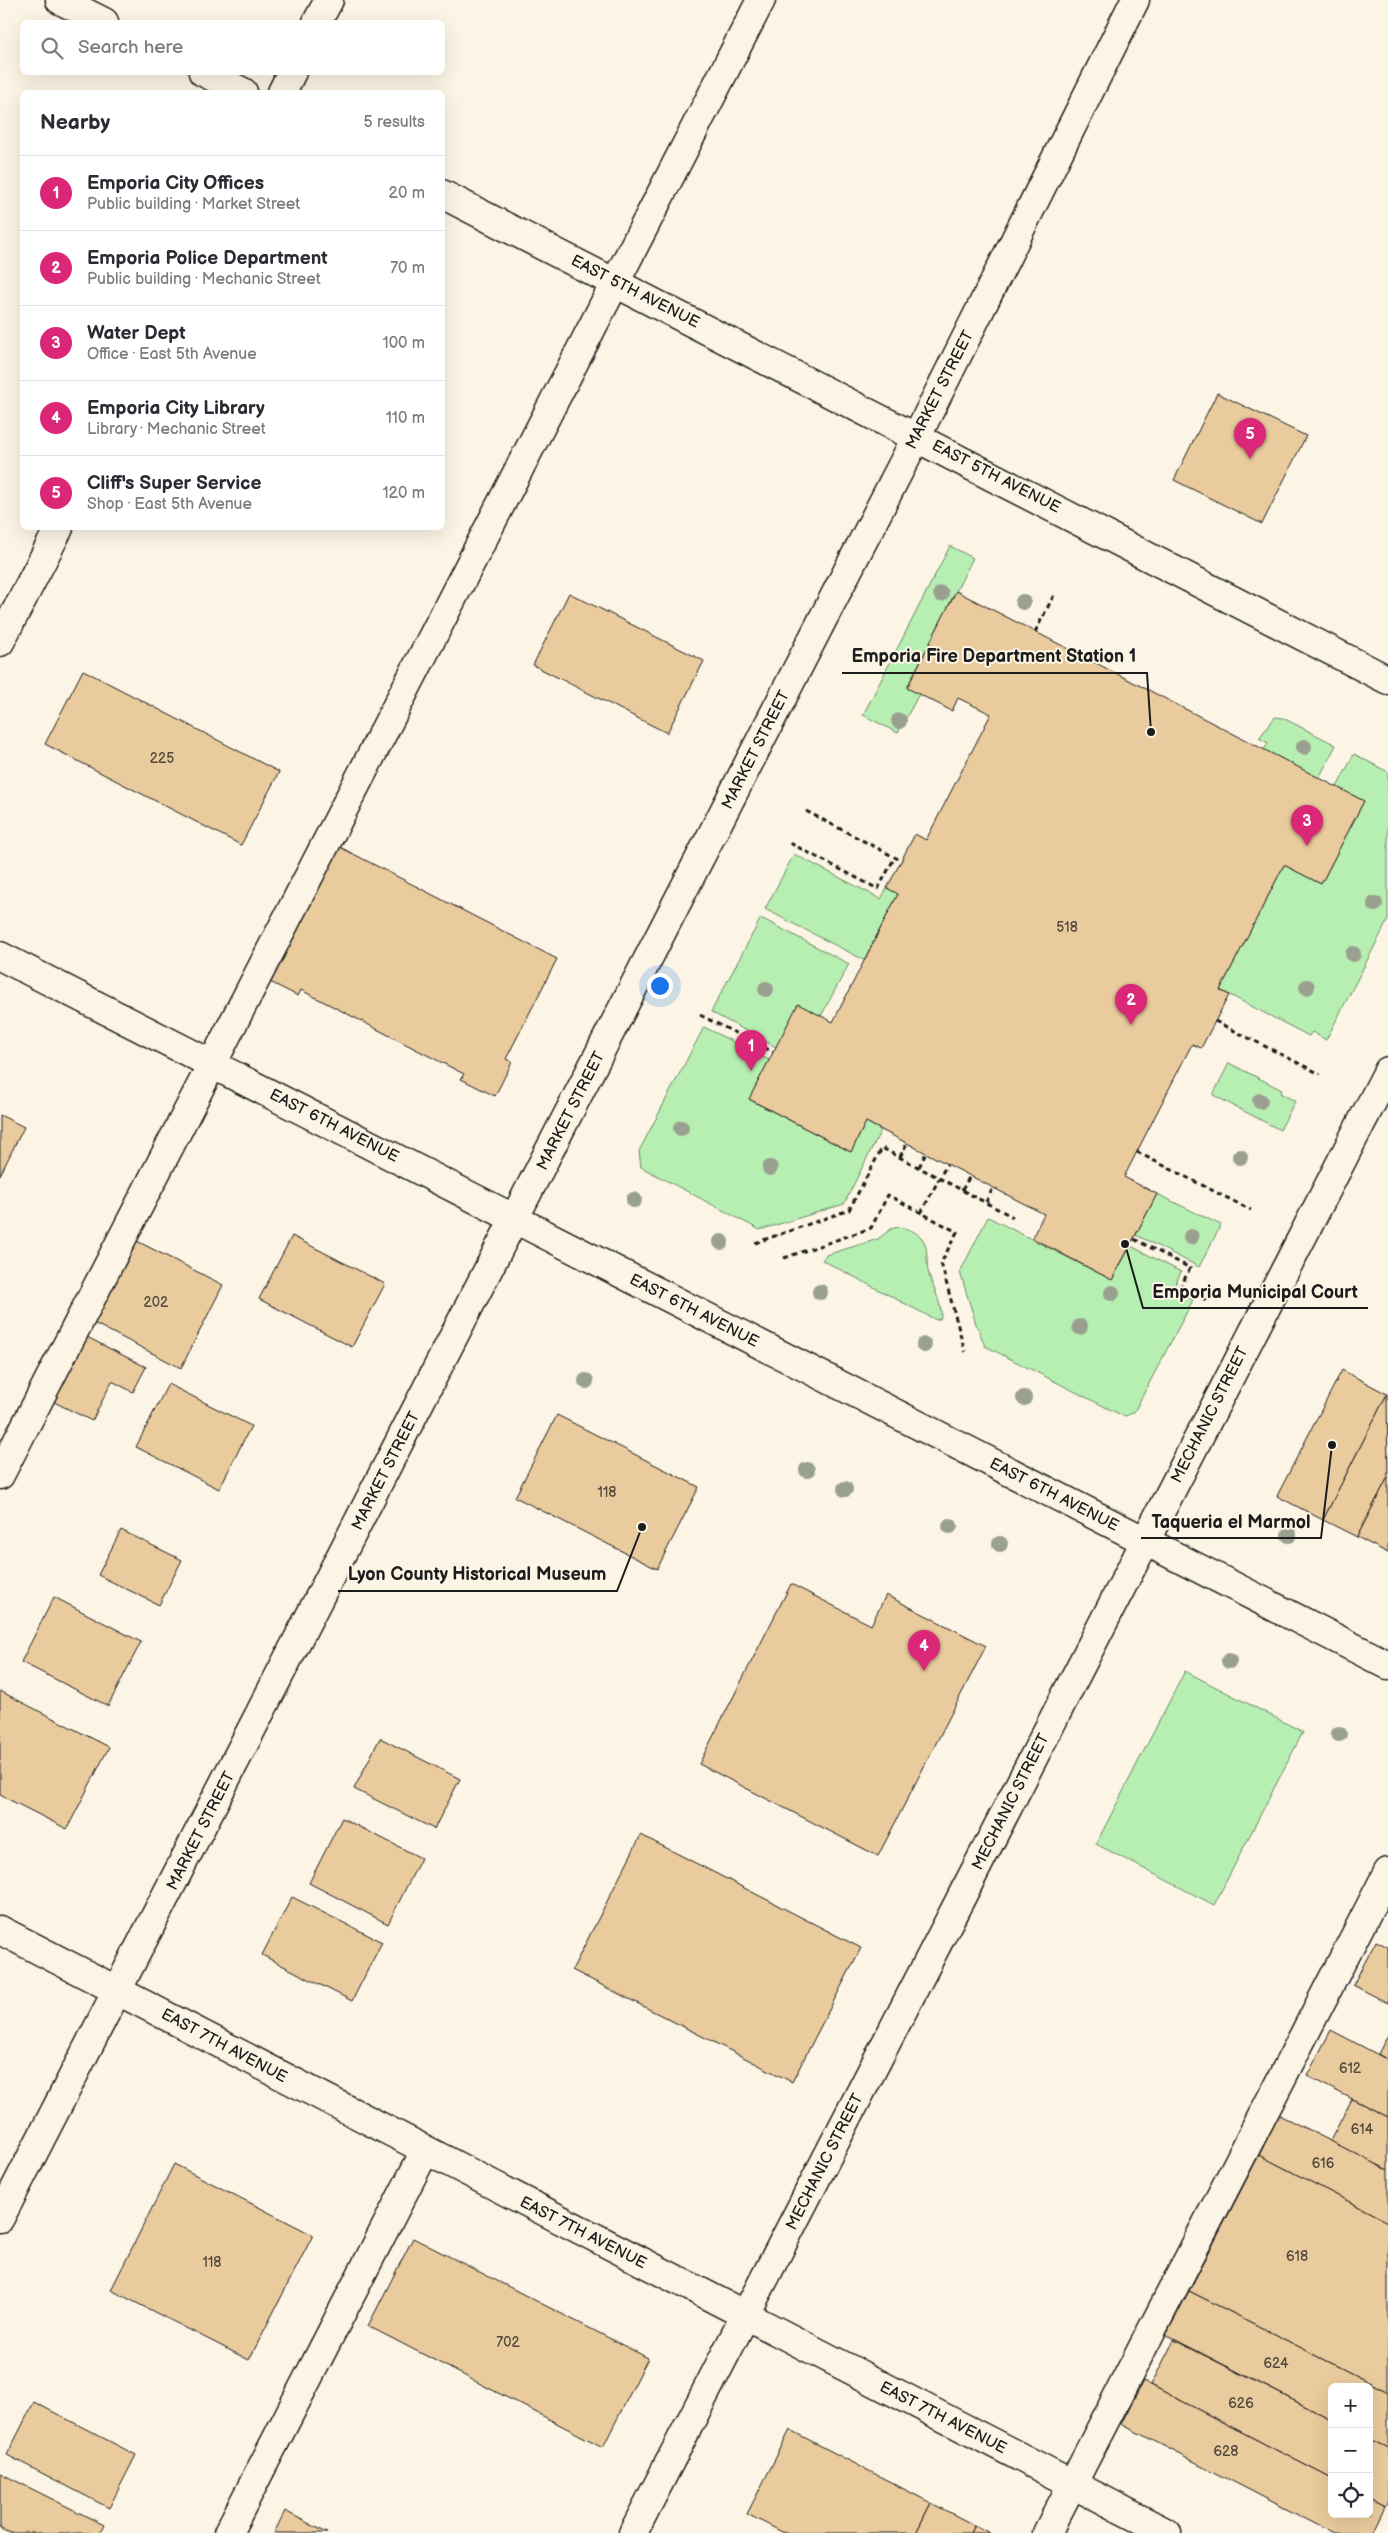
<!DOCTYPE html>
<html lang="en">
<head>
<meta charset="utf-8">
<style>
  :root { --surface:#fff; --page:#f2f2f3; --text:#2b2b33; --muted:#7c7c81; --line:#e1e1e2; --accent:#db2777 }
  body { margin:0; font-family:"Balsamiq Sans",sans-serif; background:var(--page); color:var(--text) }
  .controls { position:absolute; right:15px; bottom:15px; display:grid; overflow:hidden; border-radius:8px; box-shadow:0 5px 20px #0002 }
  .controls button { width:45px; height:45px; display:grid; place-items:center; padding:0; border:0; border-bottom:1px solid var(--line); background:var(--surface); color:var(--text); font:25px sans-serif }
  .you { position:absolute; left:659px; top:985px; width:18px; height:18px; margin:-12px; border:4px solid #fff; border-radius:50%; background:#1a73e8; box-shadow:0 0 0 8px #1a73e833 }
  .badge { display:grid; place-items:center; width:32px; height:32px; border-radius:50%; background:var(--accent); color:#fff; font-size:16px; font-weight:700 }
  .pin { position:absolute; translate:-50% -41px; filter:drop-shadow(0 1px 2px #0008) }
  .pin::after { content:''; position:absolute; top:26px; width:18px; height:15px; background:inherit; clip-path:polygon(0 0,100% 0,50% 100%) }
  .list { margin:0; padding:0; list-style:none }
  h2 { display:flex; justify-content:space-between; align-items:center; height:65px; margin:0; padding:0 20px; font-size:21px }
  h2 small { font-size:16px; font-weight:400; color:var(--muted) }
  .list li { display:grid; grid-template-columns:32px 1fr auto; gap:15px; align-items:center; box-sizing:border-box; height:75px; padding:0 20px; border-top:1px solid var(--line) }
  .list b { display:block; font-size:19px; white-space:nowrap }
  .list p { margin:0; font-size:16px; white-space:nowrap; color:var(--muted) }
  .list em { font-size:16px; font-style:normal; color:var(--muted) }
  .icon { flex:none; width:28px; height:28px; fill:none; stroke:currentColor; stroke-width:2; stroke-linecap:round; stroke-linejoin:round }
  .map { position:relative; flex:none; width:1388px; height:2533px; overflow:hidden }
  .search { position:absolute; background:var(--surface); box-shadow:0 5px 20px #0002; left:20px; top:20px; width:425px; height:55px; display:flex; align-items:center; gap:12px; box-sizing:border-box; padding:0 18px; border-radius:8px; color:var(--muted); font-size:19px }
  .panel { position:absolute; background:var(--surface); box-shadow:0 5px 20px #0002; left:20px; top:90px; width:425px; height:440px; border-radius:8px }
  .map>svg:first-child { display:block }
  .green { fill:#b7efb2; stroke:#6a8667 }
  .building { fill:#eacb9d; stroke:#1c1c1c }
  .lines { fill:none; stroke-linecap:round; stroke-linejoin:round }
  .minor-casing { stroke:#1c1c1c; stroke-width:31 }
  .major-casing { stroke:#1c1c1c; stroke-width:31 }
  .path { stroke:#1c1c1c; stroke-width:3; stroke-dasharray:5 4; stroke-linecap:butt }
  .minor { stroke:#fcf5e5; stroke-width:28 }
  .major { stroke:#fcf5e5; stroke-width:28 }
  .tree { fill:#9aa08f }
  .labels { text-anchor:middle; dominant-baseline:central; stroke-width:4; stroke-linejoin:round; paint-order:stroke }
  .number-label { font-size:14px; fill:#50483c }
  .street-label { font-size:16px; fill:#1c1c1c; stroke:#fcf5e5 }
  .leader { fill:none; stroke:#1c1c1c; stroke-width:2 }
  .callout-dot { fill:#1c1c1c; stroke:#fcf5e5; stroke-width:2 }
  .callout-label { font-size:18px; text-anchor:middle; font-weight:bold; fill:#1c1c1c; stroke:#fcf5e5; stroke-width:4; stroke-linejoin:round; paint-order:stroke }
</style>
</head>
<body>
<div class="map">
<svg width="1388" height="2533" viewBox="0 0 1388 2533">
  <rect width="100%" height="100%" fill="#fcf5e5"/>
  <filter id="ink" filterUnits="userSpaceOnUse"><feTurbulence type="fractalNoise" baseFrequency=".02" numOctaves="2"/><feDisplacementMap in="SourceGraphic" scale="10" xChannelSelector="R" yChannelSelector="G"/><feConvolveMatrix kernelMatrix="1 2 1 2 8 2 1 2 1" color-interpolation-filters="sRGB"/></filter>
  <g filter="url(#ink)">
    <g class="green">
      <polygon points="950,546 973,558 907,687 919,694 898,733 863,715"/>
      <polygon points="1275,717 1283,718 1336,745 1319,778 1264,750 1268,743 1259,738"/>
      <polygon points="1354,754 1388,772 1388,920 1326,1040 1312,1032 1309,1036 1220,990 1284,865 1321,884 1364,801 1337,787"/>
      <polygon points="794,854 881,899 887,888 898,894 864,960 765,909"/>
      <polygon points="761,918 849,964 821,1016 776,1047 711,1012"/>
      <polygon points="704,1027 769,1060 750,1100 851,1152 866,1122 881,1130 844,1204 760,1230 641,1167 639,1151"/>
      <polygon points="1229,1063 1282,1090 1280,1093 1295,1101 1280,1130 1213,1095"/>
      <polygon points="1157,1194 1221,1225 1199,1267 1136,1235"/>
      <polygon points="988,1217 1112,1280 1131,1246 1181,1272 1173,1289 1193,1300 1134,1412 1126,1416 1121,1415 985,1346 976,1324 960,1272"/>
      <path d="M898 1227C907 1228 915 1231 922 1238 930 1249 925 1263 929 1275 932 1284 945 1311 940 1319L936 1320 822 1260 826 1255 878 1239 891 1229Z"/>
      <polygon points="1185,1671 1303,1732 1214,1905 1096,1844"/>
    </g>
    <g class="building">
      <polygon points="1217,393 1306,436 1262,524 1174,480"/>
      <polygon points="956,591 1364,801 1321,884 1284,865 1220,990 1229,995 1201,1048 1192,1044 1124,1177 1157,1194 1112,1280 1032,1238 1044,1214 866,1122 851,1152 749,1099 798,1004 833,1022 898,894 887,888 915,834 926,840 991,714 958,698 952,711 907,688"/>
      <polygon points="569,593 704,661 667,733 533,665"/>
      <polygon points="83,670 279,772 241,845 45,744"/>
      <polygon points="336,845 557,959 506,1059 512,1062 495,1096 461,1079 464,1074 301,990 298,996 262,978"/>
      <polygon points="0,1115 24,1127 0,1175"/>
      <polygon points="292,1236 385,1284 352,1347 259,1299"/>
      <polygon points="131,1238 223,1285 181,1368 88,1320"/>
      <polygon points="79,1333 146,1367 133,1392 112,1381 92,1421 46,1398"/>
      <polygon points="1342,1370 1387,1394 1323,1520 1277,1496"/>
      <polygon points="168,1384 251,1426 219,1489 136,1447"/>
      <polygon points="1387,1394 1388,1477 1357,1537 1323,1520"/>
      <polygon points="557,1415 699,1487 657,1569 515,1497"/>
      <polygon points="1388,1477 1388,1553 1357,1537"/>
      <polygon points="121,1530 182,1560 159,1605 98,1575"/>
      <polygon points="791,1584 871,1625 886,1595 986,1646 878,1856 699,1764"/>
      <polygon points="54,1597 141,1642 108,1706 21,1662"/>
      <polygon points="0,1691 109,1747 67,1829 0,1795"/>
      <polygon points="380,1738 460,1779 434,1829 354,1789"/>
      <polygon points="342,1818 421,1858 388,1924 309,1883"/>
      <polygon points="641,1835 861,1948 792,2082 572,1970"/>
      <polygon points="292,1897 382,1942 352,2001 262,1955"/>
      <polygon points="1376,1941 1388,1947 1388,2003 1353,1985"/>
      <polygon points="1331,2030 1388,2060 1388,2117 1307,2076"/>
      <polygon points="1388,2035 1388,2060 1378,2054"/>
      <polygon points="1352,2099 1388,2117 1388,2170 1330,2141"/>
      <polygon points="1279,2115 1388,2170 1388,2222 1259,2155"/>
      <polygon points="1259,2155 1388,2222 1388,2392 1189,2291"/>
      <polygon points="174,2164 313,2235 249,2360 111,2290"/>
      <polygon points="413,2238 648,2358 603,2447 368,2326"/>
      <polygon points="1189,2291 1388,2392 1388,2448 1369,2439 1369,2387 1332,2387 1332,2420 1166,2335"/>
      <polygon points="1174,2340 1332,2420 1332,2479 1151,2385"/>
      <polygon points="1143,2381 1332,2479 1332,2514 1369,2514 1369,2498 1385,2506 1372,2533 1333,2533 1121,2424"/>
      <polygon points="34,2402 136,2455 109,2508 7,2455"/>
      <polygon points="790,2430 931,2503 916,2533 784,2533 747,2514"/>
      <polygon points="1369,2439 1388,2448 1388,2501 1385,2506 1369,2498"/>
      <polygon points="0,2473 104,2525 100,2533 10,2533 0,2528"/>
      <polygon points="931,2503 974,2525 970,2533 916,2533"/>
      <polygon points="285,2511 327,2533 274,2533"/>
      <polygon points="974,2525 990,2533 970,2533"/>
    </g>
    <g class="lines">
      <g class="minor-casing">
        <g id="minor">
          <polyline points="60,0 104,22"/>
          <polyline points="317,22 329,0"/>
          <polyline points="203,72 243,92"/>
          <polyline points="282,92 292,72"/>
          <polyline points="442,194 1388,680"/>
          <polyline points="0,642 59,528"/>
          <polyline points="0,1475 761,0"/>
          <polyline points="0,1930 1167,2533"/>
          <polyline points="0,2218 917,436 1135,0"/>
          <polyline points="228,2533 425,2151"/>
          <polyline points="633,2533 1388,1071"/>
          <polyline points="1047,2533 1388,1872"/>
        </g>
      </g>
      <g class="major-casing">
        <polyline id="major" points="0,956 1388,1665"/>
      </g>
      <g class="path">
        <polyline points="1035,632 1055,593"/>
        <polyline points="806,811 902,861"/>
        <polyline points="790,843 878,889 895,857"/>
        <polyline points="700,1015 773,1052"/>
        <polyline points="1215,1021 1320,1074"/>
        <polyline points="1137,1152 1251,1210"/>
        <polyline points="900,1157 907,1143"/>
        <polyline points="919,1167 926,1153"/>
        <polyline points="962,1190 970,1176"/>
        <polyline points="986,1202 993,1188"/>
        <polyline points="921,1213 947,1164"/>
        <polyline points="1134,1239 1190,1268 1181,1286 1206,1300"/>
        <polyline points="755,1243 849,1210 882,1148 1013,1217"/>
        <polyline points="784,1258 871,1228 888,1195 957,1232 941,1263 965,1352"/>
      </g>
      <use href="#minor" class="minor"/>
      <use href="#major" class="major"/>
    </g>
    <g class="tree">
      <circle cx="941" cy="594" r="8"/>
      <circle cx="1023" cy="602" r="8"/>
      <circle cx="899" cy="721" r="8"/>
      <circle cx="1304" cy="747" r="8"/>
      <circle cx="1375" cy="904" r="8"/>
      <circle cx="1353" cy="954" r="8"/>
      <circle cx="1307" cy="987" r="8"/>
      <circle cx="766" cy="989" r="8"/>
      <circle cx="1260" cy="1101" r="8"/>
      <circle cx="681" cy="1128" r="8"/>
      <circle cx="1240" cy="1157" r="8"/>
      <circle cx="770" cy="1168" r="8"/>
      <circle cx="634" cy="1200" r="8"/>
      <circle cx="1191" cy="1237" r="8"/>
      <circle cx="721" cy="1242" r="8"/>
      <circle cx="820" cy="1292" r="8"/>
      <circle cx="1112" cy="1293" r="8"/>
      <circle cx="1080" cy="1327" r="8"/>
      <circle cx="924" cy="1345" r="8"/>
      <circle cx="586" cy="1381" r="8"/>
      <circle cx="1024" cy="1398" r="8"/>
      <circle cx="807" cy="1470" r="8"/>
      <circle cx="845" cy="1489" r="8"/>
      <circle cx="950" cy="1526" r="8"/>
      <circle cx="1289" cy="1535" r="8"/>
      <circle cx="1000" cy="1544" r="8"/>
      <circle cx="1229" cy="1661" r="8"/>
      <circle cx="1339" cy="1734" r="8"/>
    </g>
  </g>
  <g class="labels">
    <g class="number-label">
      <text x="162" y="758">225</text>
      <text x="1067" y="927">518</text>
      <text x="156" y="1302">202</text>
      <text x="607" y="1492">118</text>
      <text x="1350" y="2068">612</text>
      <text x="1362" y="2129">614</text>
      <text x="1323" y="2163">616</text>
      <text x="1297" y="2256">618</text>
      <text x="212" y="2262">118</text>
      <text x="508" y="2342">702</text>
      <text x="1276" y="2363">624</text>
      <text x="1241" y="2403">626</text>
      <text x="1226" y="2451">628</text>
    </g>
    <g class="street-label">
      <text transform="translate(635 292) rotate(27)">EAST 5TH AVENUE</text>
      <text transform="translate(940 390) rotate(-63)">MARKET STREET</text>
      <text transform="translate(996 477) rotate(27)">EAST 5TH AVENUE</text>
      <text transform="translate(756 750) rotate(-63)">MARKET STREET</text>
      <text transform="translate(571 1111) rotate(-63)">MARKET STREET</text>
      <text transform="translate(334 1126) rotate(27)">EAST 6TH AVENUE</text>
      <text transform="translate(694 1311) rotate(27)">EAST 6TH AVENUE</text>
      <text transform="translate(1210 1415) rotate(-63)">MECHANIC STREET</text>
      <text transform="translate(386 1471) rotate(-63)">MARKET STREET</text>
      <text transform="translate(1054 1495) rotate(27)">EAST 6TH AVENUE</text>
      <text transform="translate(1011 1802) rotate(-63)">MECHANIC STREET</text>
      <text transform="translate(201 1831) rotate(-63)">MARKET STREET</text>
      <text transform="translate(224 2046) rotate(28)">EAST 7TH AVENUE</text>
      <text transform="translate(825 2162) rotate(-63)">MECHANIC STREET</text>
      <text transform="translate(583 2233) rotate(27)">EAST 7TH AVENUE</text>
      <text transform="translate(943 2418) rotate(27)">EAST 7TH AVENUE</text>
    </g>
  </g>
  <path class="leader" d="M1151 732L1147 673H842M1125 1244L1143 1308H1368M1332 1445L1321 1538H1141M642 1527L617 1591H338"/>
  <g class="callout-dot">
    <circle cx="1151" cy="732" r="5"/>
    <circle cx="1125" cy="1244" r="5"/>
    <circle cx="1332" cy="1445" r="5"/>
    <circle cx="642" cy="1527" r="5"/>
  </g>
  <g class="callout-label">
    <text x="994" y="662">Emporia Fire Department Station 1</text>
    <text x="1255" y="1298">Emporia Municipal Court</text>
    <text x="1231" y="1528">Taqueria el Marmol</text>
    <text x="477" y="1580">Lyon County Historical Museum</text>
  </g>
</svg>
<div class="controls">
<button>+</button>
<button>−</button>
<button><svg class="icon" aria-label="locate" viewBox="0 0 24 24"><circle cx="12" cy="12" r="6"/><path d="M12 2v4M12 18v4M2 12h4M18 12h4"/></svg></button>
</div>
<div class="you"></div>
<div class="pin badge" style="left:751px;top:1071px">1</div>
<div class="pin badge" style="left:1131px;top:1025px">2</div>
<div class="pin badge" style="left:1307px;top:846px">3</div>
<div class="pin badge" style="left:924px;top:1671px">4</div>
<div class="pin badge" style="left:1250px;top:459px">5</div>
<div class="search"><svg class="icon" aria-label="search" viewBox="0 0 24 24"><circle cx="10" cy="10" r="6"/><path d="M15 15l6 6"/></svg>Search here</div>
<section class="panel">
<h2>Nearby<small>5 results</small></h2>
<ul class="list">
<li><span class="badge">1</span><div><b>Emporia City Offices</b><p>Public building · Market Street</p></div><em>20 m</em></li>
<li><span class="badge">2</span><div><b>Emporia Police Department</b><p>Public building · Mechanic Street</p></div><em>70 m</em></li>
<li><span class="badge">3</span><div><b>Water Dept</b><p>Office · East 5th Avenue</p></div><em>100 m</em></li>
<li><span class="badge">4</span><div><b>Emporia City Library</b><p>Library · Mechanic Street</p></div><em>110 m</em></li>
<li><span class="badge">5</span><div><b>Cliff's Super Service</b><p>Shop · East 5th Avenue</p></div><em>120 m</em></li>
</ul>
</section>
</div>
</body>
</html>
